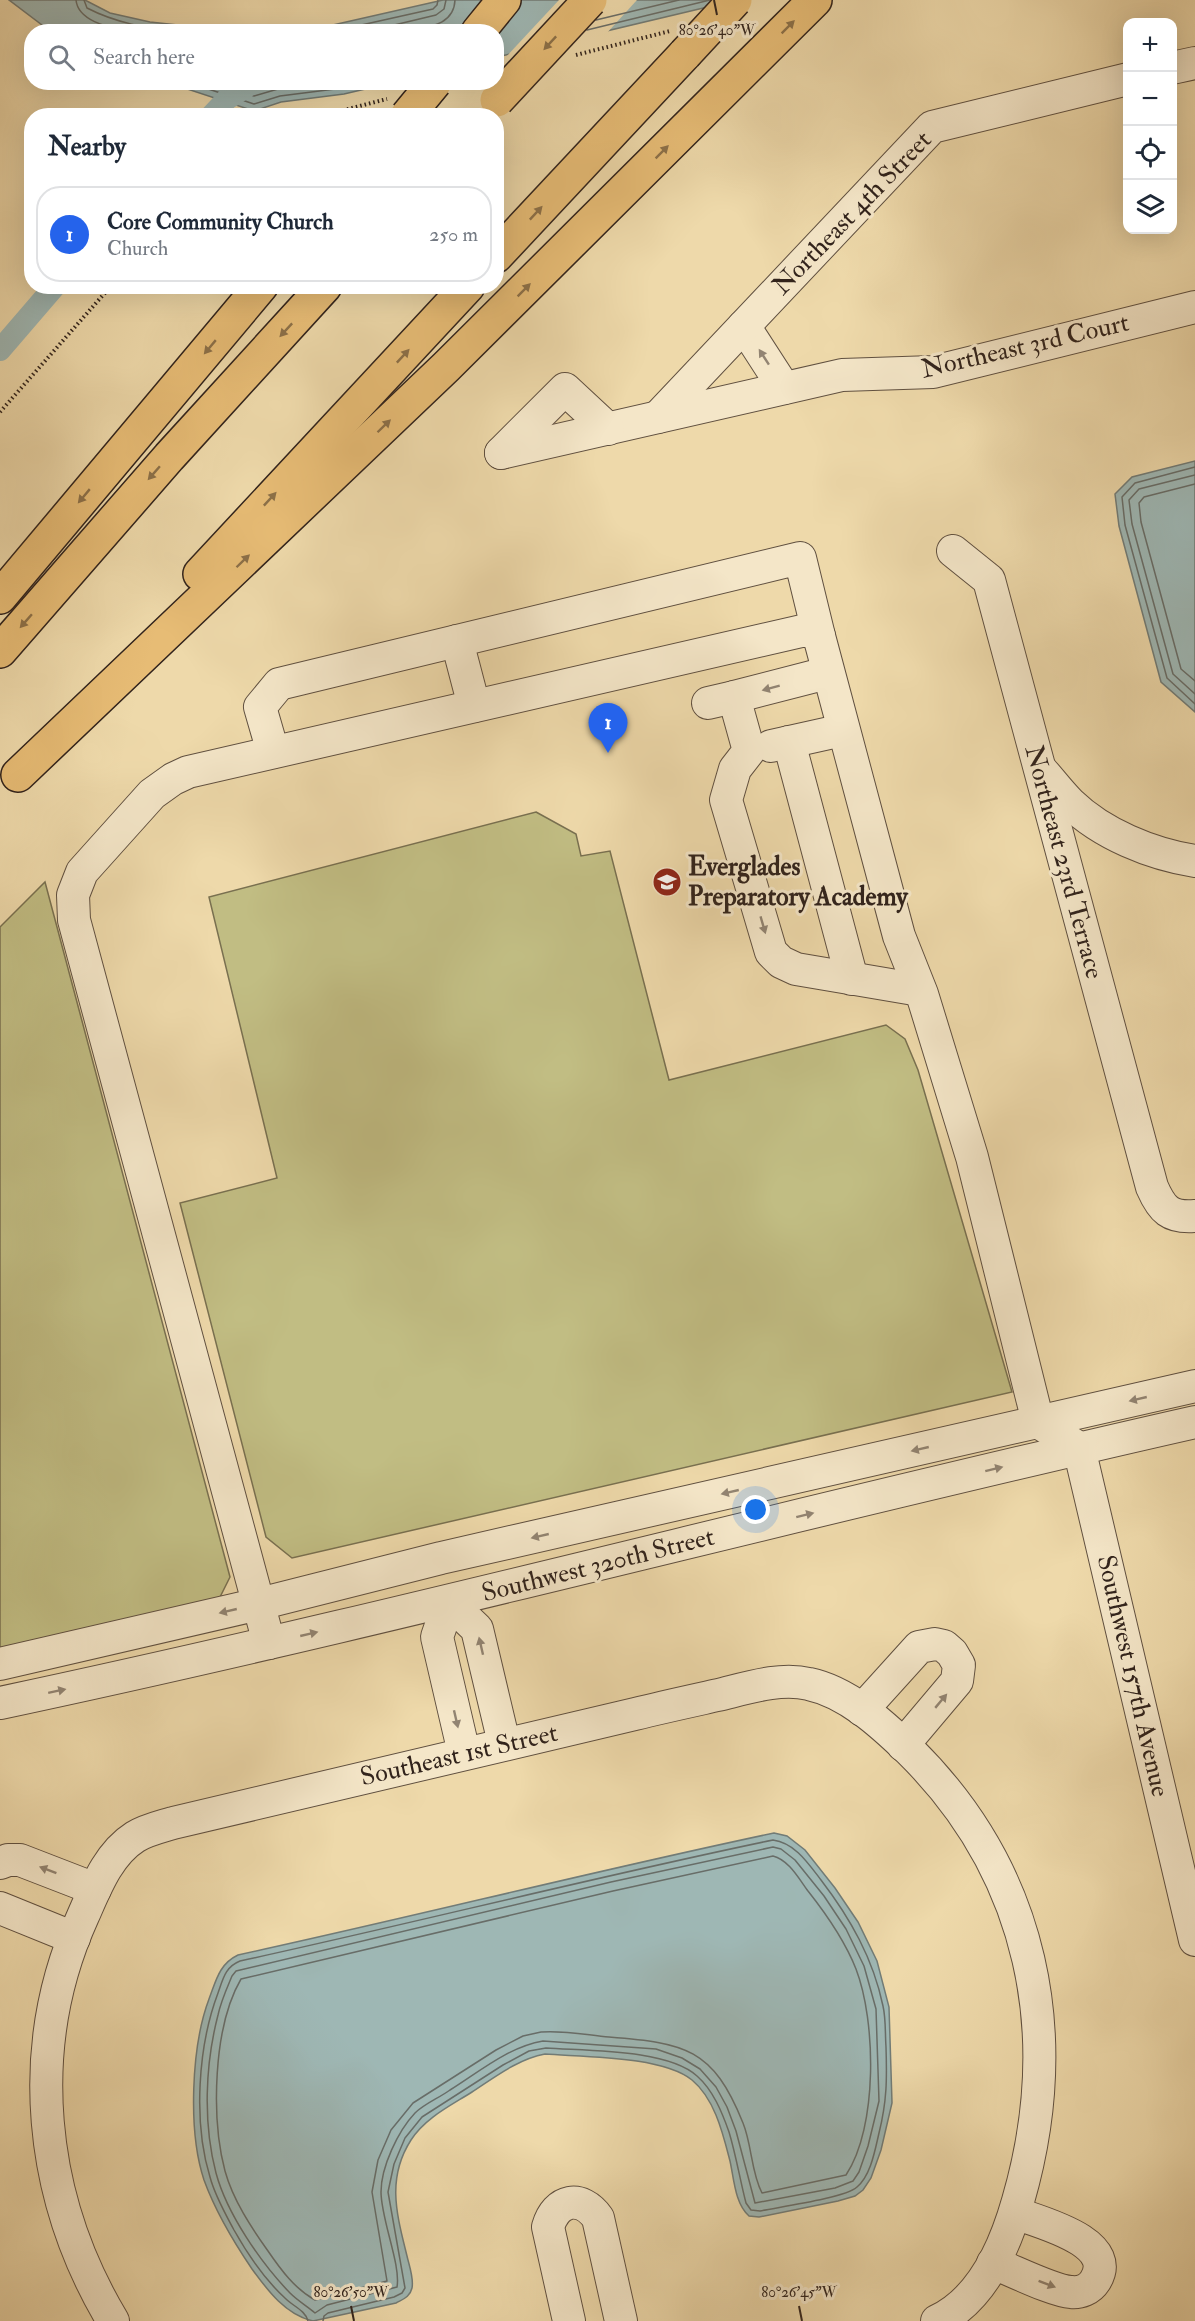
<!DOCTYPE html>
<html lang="en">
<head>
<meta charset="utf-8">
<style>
  :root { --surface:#fff; --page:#f6f6f7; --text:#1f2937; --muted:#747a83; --line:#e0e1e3; --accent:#2563eb }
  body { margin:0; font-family:"IM FELL Double Pica",serif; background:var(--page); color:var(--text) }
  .controls { position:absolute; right:18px; top:18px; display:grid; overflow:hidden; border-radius:12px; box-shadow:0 6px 24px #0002 }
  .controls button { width:54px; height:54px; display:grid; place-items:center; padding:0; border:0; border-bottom:2px solid var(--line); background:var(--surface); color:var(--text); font:30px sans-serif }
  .you { position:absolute; left:756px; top:1510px; width:21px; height:21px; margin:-15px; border:4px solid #fff; border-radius:50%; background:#1a73e8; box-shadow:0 0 0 9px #1a73e833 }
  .badge { display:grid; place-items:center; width:39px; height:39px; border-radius:50%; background:var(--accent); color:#fff; font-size:20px; font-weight:700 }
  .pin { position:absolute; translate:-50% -50px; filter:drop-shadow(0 2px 3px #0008) }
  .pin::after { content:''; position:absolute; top:32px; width:21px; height:18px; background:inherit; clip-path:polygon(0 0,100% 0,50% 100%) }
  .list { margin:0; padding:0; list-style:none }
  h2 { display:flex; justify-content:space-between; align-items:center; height:78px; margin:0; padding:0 24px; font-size:26px }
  h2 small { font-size:20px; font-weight:400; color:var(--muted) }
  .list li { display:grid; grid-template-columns:39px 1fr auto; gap:18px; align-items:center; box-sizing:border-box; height:96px; margin:0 12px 12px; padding:0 12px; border:2px solid var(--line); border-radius:24px }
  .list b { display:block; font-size:22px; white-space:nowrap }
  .list p { margin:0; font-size:20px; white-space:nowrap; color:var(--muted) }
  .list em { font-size:20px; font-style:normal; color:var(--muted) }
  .icon { flex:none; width:33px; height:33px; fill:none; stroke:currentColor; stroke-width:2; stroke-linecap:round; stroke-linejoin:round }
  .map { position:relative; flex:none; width:1195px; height:2321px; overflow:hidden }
  .search { position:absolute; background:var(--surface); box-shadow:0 6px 24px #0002; left:24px; top:24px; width:480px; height:66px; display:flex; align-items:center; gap:15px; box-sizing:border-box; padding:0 21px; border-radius:24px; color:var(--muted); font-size:22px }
  .panel { position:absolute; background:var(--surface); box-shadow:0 6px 24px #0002; left:24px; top:108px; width:480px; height:186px; border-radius:24px }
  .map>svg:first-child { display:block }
  .green { fill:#c1bd83; stroke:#797050; stroke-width:1.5 }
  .water { fill:#9eb7b4; stroke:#727c77; stroke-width:1.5 }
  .pier { fill:#eed9aa }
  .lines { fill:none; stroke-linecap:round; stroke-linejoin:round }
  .shore { stroke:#686d68; stroke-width:1.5 }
  .canal { stroke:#9eb7b4; stroke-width:22 }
  .minor-casing { stroke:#605040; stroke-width:34 }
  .highway-casing { stroke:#31231c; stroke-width:36 }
  .path { stroke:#31231c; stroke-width:4; stroke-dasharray:1.5 3; stroke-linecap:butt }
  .minor { stroke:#f4e6c8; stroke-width:32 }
  .highway { stroke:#e7bc75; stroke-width:33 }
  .highway-bridge-casing { stroke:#31231c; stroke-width:36; stroke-linecap:butt }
  .highway-bridge { stroke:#e7bc75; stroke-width:33 }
  .oneway { fill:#8c7048 }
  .oneway2 { fill:#928472 }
  .ticks { fill:none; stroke:#31231c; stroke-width:2 }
  .labels { text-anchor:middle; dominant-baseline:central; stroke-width:6; stroke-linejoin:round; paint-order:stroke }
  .street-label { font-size:26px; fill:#31231c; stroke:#f4e6c8 }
  .poi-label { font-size:26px; font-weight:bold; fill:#31231c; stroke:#f4e6c8; text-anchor:start }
  .ticks-label { font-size:15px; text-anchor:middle; fill:#31231c; stroke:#f4e6c8; stroke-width:6; stroke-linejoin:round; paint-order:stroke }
</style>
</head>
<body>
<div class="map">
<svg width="1195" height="2321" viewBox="0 0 1195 2321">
  <rect width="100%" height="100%" fill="#eed9aa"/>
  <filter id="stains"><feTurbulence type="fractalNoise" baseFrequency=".00333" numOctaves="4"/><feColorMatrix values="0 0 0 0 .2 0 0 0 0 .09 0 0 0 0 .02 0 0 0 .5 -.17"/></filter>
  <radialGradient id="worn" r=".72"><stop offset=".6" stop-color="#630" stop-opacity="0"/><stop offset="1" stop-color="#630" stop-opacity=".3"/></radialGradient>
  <g class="green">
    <polygon points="536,812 576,834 581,856 610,851 669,1080 886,1025 905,1039 918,1070 1012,1392 292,1558 266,1537 180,1203 277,1178 209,897"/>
    <polygon points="45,882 230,1577 218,1601 0,1652 0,927"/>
  </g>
  <g class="water">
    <polygon points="9,0 85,0 110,13 150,22 234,31 50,31"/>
    <polygon points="443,0 737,0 497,57 496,32 302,32"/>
    <polygon points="169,83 169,82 391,83 344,94 281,102 254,111"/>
    <polygon points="1195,461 1195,712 1161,682 1119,526 1115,494 1132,477"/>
    <path d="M774 1833 787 1836 805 1850 835 1888 858 1922 877 1961 889 2007 892 2103 881 2150 871 2178 863 2190 855 2196 838 2201 759 2217 749 2216C735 2204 734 2179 730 2161 723 2134 715 2099 692 2080 662 2056 584 2057 545 2054 518 2059 495 2077 472 2092 450 2106 425 2118 411 2140 386 2179 397 2215 407 2256 409 2265 414 2278 412 2288 410 2297 403 2299 396 2303L313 2321C286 2315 268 2291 252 2269 233 2241 216 2213 204 2180 188 2132 191 2047 209 1999 216 1981 219 1964 238 1955 417 1916 594 1871 774 1833Z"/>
  </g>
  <polygon class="pier" points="559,0 637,0 606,34 505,58"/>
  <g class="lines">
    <g class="shore">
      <path d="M76 0C78 22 112 28 129 32"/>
      <path d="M84 0 87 8C116 23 146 28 179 32"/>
      <polyline points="596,20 679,0"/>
      <polyline points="587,30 710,0"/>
      <polyline points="330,32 433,9 437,5 438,0"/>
      <polyline points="365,32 436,15 444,9 446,0"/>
      <path d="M406 32C427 27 454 26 455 0"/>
      <polyline points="187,82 254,104 280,96 343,88 365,82"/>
      <polyline points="210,82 254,96 278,89 326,82"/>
      <polyline points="1195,467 1135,483 1122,497 1125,525 1167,678 1195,704"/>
      <polyline points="1195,475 1139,489 1129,500 1132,524 1173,674 1195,694"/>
      <polyline points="1195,484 1144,497 1139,503 1141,522 1181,669 1195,681"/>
      <path d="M773 1847 781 1849 795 1860 824 1896 846 1929 864 1966 876 2009 879 2101 868 2146 859 2172 853 2181 835 2188 755 2203 736 2131 727 2107 716 2087 700 2069 682 2058 656 2049 543 2041C508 2047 479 2072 450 2090 439 2098 424 2104 415 2113 398 2131 381 2167 381 2192 381 2219 401 2265 397 2287L327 2305 315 2313C307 2306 298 2301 290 2293 261 2263 227 2214 216 2173 203 2123 205 2065 218 2015 221 2001 227 1988 232 1976L236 1971 611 1882Z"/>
      <path d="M773 1856C789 1860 799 1879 808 1891 827 1915 845 1941 856 1969 876 2021 878 2127 846 2175L762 2193C751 2172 752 2145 743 2123 713 2048 685 2043 609 2037 587 2035 563 2030 541 2032L523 2036 496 2050 413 2103 391 2130 378 2160 372 2192 387 2281 315 2300C295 2289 281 2270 268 2251 251 2227 233 2200 225 2171 211 2118 213 2027 241 1979L613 1891Z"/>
      <path d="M308 2321C306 2311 293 2306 286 2299 265 2280 248 2255 234 2230 225 2213 215 2196 210 2177 193 2122 198 2046 218 1993 223 1979 225 1967 240 1961 418 1922 595 1877 773 1840 795 1843 808 1863 821 1880 850 1918 873 1958 883 2006 886 2019 885 2033 886 2047 887 2079 887 2101 879 2133 875 2150 871 2175 857 2187 845 2198 779 2207 760 2211L751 2210 746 2203C740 2180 736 2155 729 2132 722 2112 713 2090 697 2076 667 2049 586 2051 546 2048L529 2051 503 2065 422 2117 405 2138 394 2164 388 2192 405 2288 402 2293 394 2297 328 2313 324 2316 323 2321"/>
    </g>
    <g class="canal">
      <polyline points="211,116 227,99 254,82"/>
      <polyline points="0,350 55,286"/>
    </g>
    <g class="minor-casing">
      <g id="minor">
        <polyline points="1172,68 1195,63"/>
        <polyline points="744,326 784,388"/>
        <polyline points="658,417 932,127 1128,79"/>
        <polyline points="501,453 842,375 933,372 1195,307"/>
        <polyline points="501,453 565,389 608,429"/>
        <path d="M953 551 989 580 1152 1187C1162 1210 1170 1218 1195 1216"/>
        <polyline points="457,641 474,706"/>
        <polyline points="827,673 734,697 749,751 735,769 726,800 771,952 781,962 796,969 920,990"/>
        <polyline points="708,703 734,697"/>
        <polyline points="789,742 852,979"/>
        <polyline points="771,746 843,730"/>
        <polyline points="273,752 260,707 279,684 800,558 819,636"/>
        <path d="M1042 771C1051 781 1060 793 1070 803 1102 834 1151 854 1195 861"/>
        <polyline points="449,1602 437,1637 464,1753"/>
        <polyline points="449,1602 477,1629 504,1743"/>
        <polyline points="269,1643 74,920 73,895 82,872 152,794 173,779 188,772 806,630 819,636 899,936 922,994 972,1157 1038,1422 1079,1448 1195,1940"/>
        <polyline points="0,1664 259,1604 441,1558 1195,1386"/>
        <path d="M0 1703C400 1618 796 1512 1195 1422"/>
        <polyline points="862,1710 919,1647 935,1644 944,1646 952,1653 959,1665 957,1681 903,1745"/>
        <polyline points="0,1863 8,1860 20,1860 95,1889"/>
        <polyline points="0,1908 74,1938"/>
        <path d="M993 2263C1012 2270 1053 2291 1071 2292 1080 2293 1090 2289 1095 2281 1120 2242 1039 2222 1015 2213"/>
        <path d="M113 2321C39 2198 23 2048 83 1916 95 1889 108 1854 135 1837 146 1830 160 1827 173 1823 327 1786 481 1749 635 1714 663 1707 691 1701 718 1695 747 1688 780 1677 809 1684 847 1692 881 1723 909 1750 1034 1873 1066 2035 1018 2201 1005 2247 982 2300 937 2321"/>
        <path d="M569 2321 548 2227C556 2199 581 2194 598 2218L621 2321"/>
      </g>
    </g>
    <g class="highway-casing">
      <g id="highway">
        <polyline points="478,32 504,0"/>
        <polyline points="496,256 685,54"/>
        <polyline points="200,574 468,286"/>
        <polyline points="0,597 261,286"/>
        <polyline points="0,651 169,457 325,286"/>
        <polyline points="18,775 446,367 815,0"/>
      </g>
    </g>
    <g class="path">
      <polyline points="576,55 670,31"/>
      <polyline points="460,85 470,82"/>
      <polyline points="321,116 387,99"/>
      <polyline points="0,412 111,286"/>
    </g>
    <use href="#minor" class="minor"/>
    <use href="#highway" class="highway"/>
    <g class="highway-bridge-casing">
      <g id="highway-bridge">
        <polyline points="685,54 735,0"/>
        <polyline points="497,100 590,0"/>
        <polyline points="407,116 435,82"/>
      </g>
    </g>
    <use href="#highway-bridge" class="highway-bridge"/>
  </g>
  <defs><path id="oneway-solid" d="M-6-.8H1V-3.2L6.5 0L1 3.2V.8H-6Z" transform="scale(1.5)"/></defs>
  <g class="oneway">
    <use href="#oneway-solid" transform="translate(788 27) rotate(-45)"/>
    <use href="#oneway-solid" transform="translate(550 43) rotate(133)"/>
    <use href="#oneway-solid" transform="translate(662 152) rotate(-45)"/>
    <use href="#oneway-solid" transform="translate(536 213) rotate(-47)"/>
    <use href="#oneway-solid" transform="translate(524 290) rotate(-45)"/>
    <use href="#oneway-solid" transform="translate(286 330) rotate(133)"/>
    <use href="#oneway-solid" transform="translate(210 347) rotate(130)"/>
    <use href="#oneway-solid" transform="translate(403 356) rotate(-47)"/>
    <use href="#oneway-solid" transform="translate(384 426) rotate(-44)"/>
    <use href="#oneway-solid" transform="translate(154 473) rotate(131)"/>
    <use href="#oneway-solid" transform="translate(84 496) rotate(130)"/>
    <use href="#oneway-solid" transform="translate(270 499) rotate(-47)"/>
    <use href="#oneway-solid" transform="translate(243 561) rotate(-44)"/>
    <use href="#oneway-solid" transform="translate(26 621) rotate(131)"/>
  </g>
  <g class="oneway2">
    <use href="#oneway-solid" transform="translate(764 357) rotate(-123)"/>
    <use href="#oneway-solid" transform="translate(771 688) rotate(165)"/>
    <use href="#oneway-solid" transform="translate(763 925) rotate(74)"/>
    <use href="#oneway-solid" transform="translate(1138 1399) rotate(167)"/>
    <use href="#oneway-solid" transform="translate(920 1449) rotate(167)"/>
    <use href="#oneway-solid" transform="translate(994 1469) rotate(-14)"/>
    <use href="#oneway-solid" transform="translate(730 1492) rotate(167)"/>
    <use href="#oneway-solid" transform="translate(805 1515) rotate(-14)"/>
    <use href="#oneway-solid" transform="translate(540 1536) rotate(167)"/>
    <use href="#oneway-solid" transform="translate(228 1611) rotate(167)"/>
    <use href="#oneway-solid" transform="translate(309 1634) rotate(-13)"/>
    <use href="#oneway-solid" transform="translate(481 1646) rotate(-103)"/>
    <use href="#oneway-solid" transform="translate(57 1691) rotate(-12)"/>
    <use href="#oneway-solid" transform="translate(941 1701) rotate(-50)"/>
    <use href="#oneway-solid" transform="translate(456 1719) rotate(77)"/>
    <use href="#oneway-solid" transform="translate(48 1870) rotate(-159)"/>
    <use href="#oneway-solid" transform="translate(1047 2284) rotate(21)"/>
  </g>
  <path class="ticks" d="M714 0 717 15M351 2306 354 2321M799 2306 802 2321"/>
  <defs>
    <g id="school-disc" transform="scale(1.5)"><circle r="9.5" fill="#8f2418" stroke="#f4e6c8"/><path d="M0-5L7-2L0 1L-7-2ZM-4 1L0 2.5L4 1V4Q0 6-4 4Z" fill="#fff"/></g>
  </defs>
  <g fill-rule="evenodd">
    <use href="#school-disc" x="667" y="882"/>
  </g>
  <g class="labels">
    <g class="street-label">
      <text transform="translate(852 213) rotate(-46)">Northeast 4th Street</text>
      <text transform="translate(1025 346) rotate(-13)">Northeast 3rd Court</text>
      <text transform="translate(1064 862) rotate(75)">Northeast 23rd Terrace</text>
      <text transform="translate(598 1565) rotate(-14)">Southwest 320th Street</text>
      <text transform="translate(1133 1676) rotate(77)">Southwest 157th Avenue</text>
      <text transform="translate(459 1755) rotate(-13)">Southeast 1st Street</text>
    </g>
    <g class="poi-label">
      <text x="688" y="867">Everglades<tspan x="688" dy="30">Preparatory Academy</tspan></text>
    </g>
  </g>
  <g class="ticks-label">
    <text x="717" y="35">80°26'40"W</text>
    <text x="351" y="2297">80°26'50"W</text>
    <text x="799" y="2297">80°26'45"W</text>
  </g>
  <rect width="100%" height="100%" filter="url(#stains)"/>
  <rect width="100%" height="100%" fill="url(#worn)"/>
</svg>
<div class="controls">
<button>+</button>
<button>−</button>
<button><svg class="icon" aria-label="locate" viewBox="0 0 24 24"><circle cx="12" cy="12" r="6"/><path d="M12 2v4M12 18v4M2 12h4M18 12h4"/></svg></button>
<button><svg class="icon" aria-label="layers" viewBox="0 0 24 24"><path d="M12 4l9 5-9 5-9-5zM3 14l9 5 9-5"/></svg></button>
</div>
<div class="you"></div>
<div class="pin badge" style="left:608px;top:753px">1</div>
<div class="search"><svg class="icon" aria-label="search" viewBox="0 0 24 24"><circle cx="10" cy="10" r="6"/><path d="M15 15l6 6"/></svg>Search here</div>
<section class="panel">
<h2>Nearby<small></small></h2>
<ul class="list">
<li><span class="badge">1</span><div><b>Core Community Church</b><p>Church</p></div><em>250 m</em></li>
</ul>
</section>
</div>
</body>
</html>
